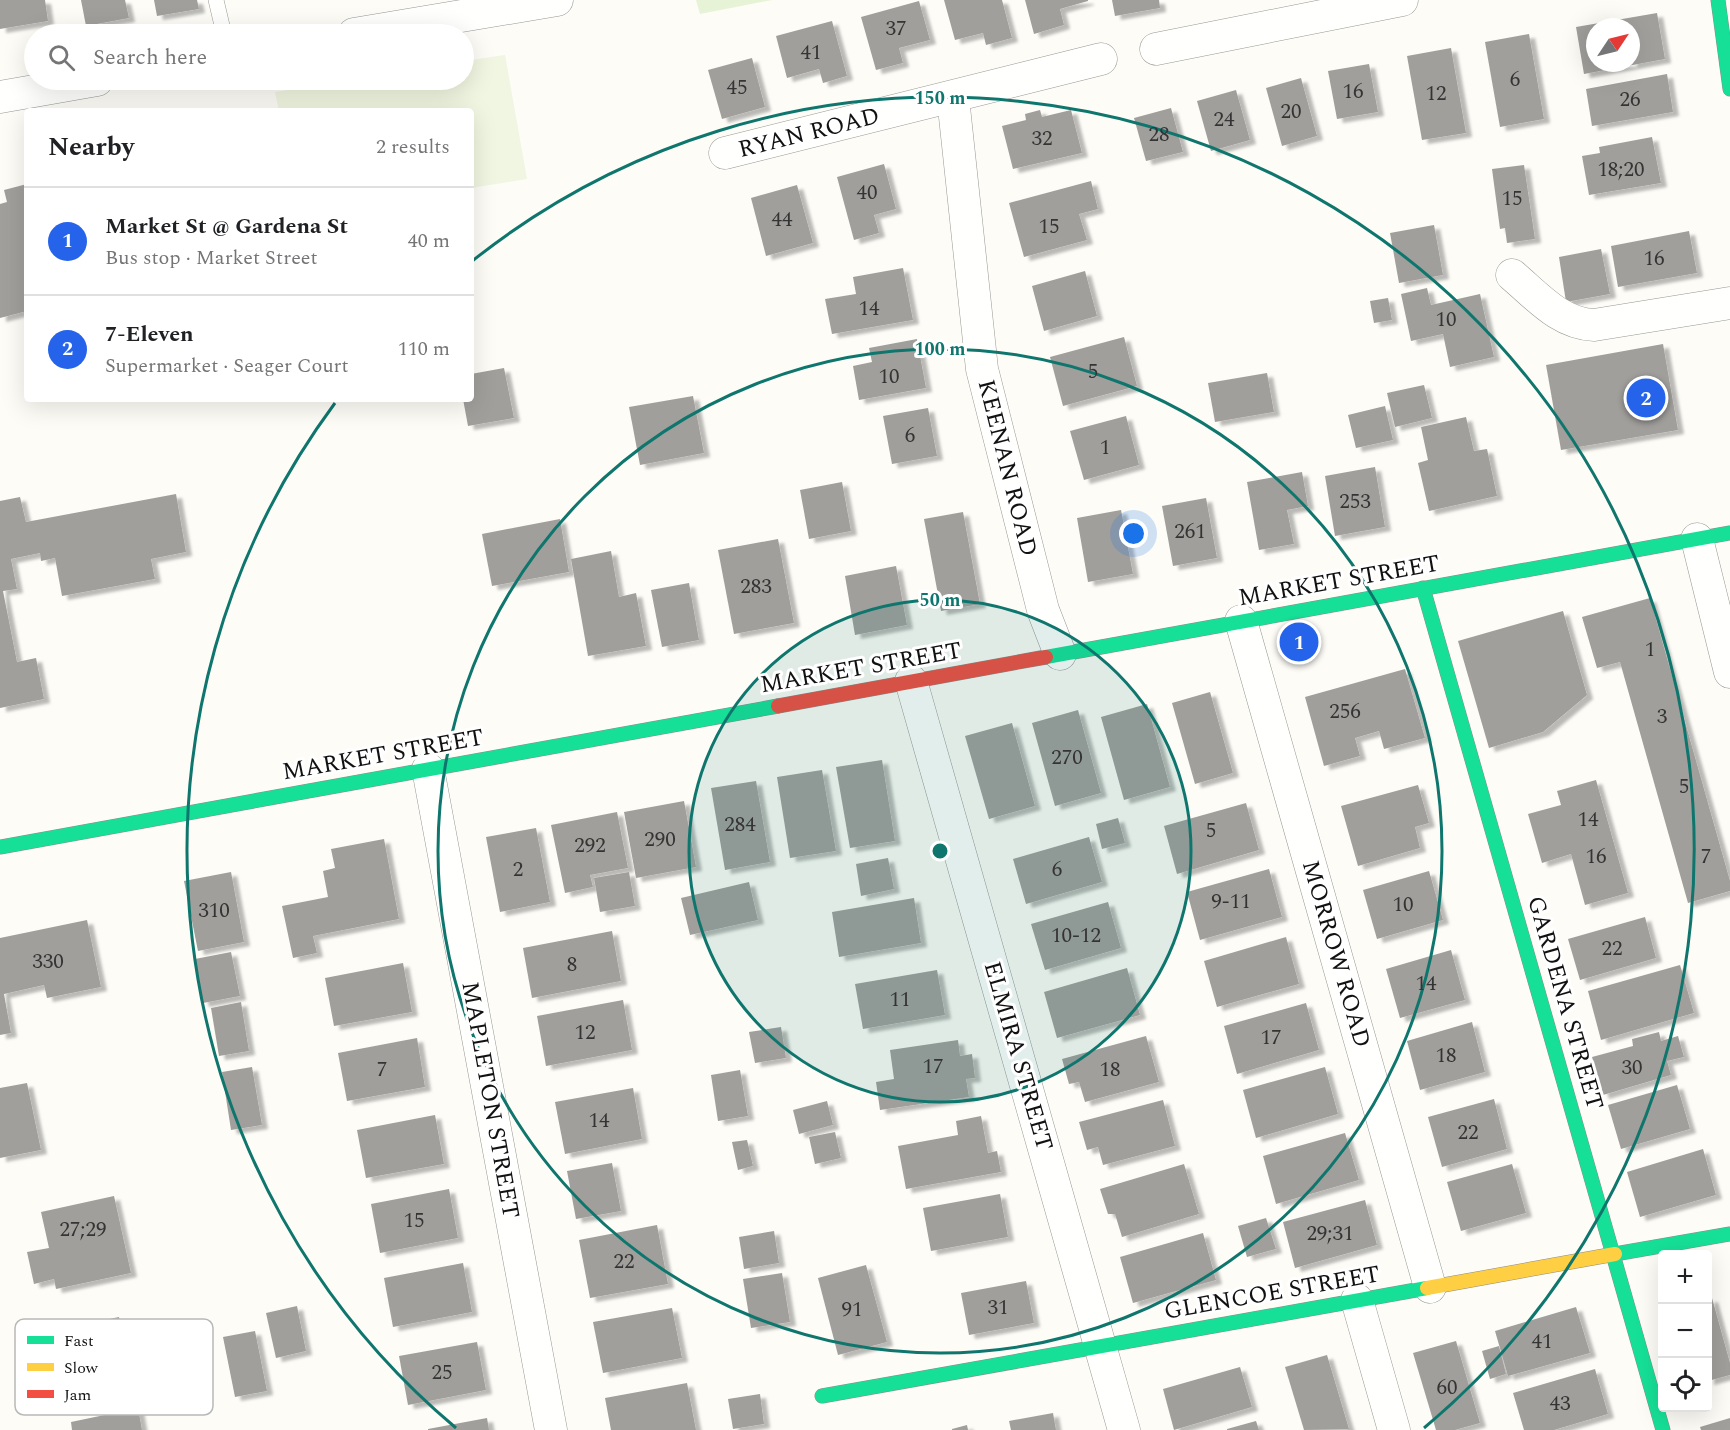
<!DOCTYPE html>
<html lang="en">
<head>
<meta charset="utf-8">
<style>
  :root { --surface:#fff; --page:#f6f6f6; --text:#202124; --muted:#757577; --line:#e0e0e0; --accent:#2563eb }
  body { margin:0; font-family:Spectral,serif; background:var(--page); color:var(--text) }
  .controls { position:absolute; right:18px; bottom:18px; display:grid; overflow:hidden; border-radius:6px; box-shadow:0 6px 24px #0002 }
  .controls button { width:54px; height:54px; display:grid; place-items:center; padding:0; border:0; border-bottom:2px solid var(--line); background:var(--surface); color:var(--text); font:30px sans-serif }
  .compass { position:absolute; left:1586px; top:18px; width:54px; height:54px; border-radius:50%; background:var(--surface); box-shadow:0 6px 24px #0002; rotate:55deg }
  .you { position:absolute; left:1134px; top:534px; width:21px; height:21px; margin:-15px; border:4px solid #fff; border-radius:50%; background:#1a73e8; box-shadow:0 0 0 9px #1a73e833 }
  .badge { display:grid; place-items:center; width:39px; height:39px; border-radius:50%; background:var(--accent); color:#fff; font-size:20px; font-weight:700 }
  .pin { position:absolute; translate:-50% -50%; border:3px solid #fff; box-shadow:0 2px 6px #0006 }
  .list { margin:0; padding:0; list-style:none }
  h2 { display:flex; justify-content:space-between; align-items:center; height:78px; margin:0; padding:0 24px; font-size:26px }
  h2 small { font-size:20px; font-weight:400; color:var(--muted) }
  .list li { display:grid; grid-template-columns:39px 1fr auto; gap:18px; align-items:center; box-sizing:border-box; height:108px; padding:0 24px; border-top:2px solid var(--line) }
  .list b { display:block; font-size:22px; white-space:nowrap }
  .list p { margin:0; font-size:20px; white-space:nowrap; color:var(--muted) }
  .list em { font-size:20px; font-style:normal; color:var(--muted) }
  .icon { flex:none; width:33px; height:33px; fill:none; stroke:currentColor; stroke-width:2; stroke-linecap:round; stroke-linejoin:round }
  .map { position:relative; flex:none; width:1730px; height:1430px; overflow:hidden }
  .search { position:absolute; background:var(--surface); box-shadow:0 6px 24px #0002; left:24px; top:24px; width:450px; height:66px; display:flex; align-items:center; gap:15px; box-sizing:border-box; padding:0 21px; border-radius:33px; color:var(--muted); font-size:22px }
  .panel { position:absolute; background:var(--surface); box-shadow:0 6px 24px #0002; left:24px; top:108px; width:450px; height:294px; border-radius:6px }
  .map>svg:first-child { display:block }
  .green { fill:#e7f3d7 }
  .pitch { fill:#f0f6e1 }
  .building { fill:#a19f9c; fill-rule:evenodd; filter:url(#shadow) }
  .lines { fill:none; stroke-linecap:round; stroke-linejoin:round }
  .lane-casing { stroke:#979795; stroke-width:16 }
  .street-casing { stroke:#979795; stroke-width:33 }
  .fast-casing { stroke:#8e8d8b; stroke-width:15 }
  .slow-casing { stroke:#8e8d8b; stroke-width:15 }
  .jam-casing { stroke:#8e8d8b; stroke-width:15 }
  .lane { stroke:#fffffe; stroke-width:15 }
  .street { stroke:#fffffe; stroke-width:32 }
  .fast { stroke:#16e098; stroke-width:14 }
  .slow { stroke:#ffcf43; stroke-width:14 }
  .jam { stroke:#f24e42; stroke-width:14 }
  .ring { fill:none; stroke:#0f766e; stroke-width:3 }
  .labels { text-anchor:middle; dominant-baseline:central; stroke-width:6; stroke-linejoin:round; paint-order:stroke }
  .number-label { font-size:21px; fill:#353434 }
  .street-label { font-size:24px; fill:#111; stroke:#fff }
  .key { fill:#fff; stroke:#b8b8b8; stroke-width:1.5 }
  .key-label { font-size:16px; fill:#111 }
  .centre { fill:#0f766e; stroke:#fff; stroke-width:3 }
  .ring-label { font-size:18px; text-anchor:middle; font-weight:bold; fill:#0f766e; stroke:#fff; stroke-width:6; stroke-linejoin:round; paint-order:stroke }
</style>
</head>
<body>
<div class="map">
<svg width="1730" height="1430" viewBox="0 0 1730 1430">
  <defs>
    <filter id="shadow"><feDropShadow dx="6" dy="4" stdDeviation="1.5" flood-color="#0004"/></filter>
  </defs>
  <rect width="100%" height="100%" fill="#fdfcf7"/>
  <polygon class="green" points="696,0 772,0 700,14"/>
  <polygon class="pitch" points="505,55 527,179 471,188 471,111 279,111 275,92 351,80 464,80 464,61"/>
  <g class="building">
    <polygon points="0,0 45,0 48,21 0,29"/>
    <polygon points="81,0 125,0 129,18 86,26"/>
    <polygon points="154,0 197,0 199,9 157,16"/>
    <polygon points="944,0 1002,0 1012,38 986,45 983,33 955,40"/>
    <polygon points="1025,0 1088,0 1088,1 1060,9 1064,25 1034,34"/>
    <polygon points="1112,0 1159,0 1160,8 1115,16"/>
    <polygon points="919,1 930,40 899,48 903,63 876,70 861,17"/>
    <path d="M1657 13 1665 59 1584 74 1576 27ZM1595 27H1631V63H1595Z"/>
    <polygon points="832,21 847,76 823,83 819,69 787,78 776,36"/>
    <polygon points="1529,34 1544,119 1500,127 1485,42"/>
    <polygon points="1451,48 1466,133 1422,140 1407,56"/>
    <polygon points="752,58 765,107 722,119 708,70"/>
    <polygon points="1369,64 1378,112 1337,119 1328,71"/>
    <polygon points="1667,74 1673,112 1592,126 1586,89"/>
    <polygon points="1301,78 1317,136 1282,146 1266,88"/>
    <polygon points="1236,90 1250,140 1211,151 1197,101"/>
    <polygon points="1171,108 1183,152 1146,161 1134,118"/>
    <polygon points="1040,110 1042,117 1071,110 1082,153 1013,169 1002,126 1026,120 1025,114"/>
    <polygon points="1652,137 1661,183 1589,195 1582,156 1600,153 1599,147"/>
    <polygon points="884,164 896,209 874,215 879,233 854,240 837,177"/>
    <polygon points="1524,165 1535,239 1507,243 1505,228 1500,229 1492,169"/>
    <polygon points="1091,181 1098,209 1079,214 1087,240 1024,257 1009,203"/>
    <polygon points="27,184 27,311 0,318 0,204 7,202 4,190"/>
    <polygon points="797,185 813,243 766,256 751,198"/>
    <polygon points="1434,225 1443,275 1399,283 1390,233"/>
    <polygon points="1689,231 1697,273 1618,287 1611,246"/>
    <polygon points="1601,249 1610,294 1566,302 1559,257"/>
    <polygon points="903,268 913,320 832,334 825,299 856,294 853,277"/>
    <polygon points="1085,271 1097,316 1044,331 1032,286"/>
    <polygon points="1427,288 1431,305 1480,294 1494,357 1450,367 1443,334 1411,341 1401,294"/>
    <polygon points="1388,298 1392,320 1374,323 1370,301"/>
    <polygon points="1124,337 1137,386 1063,406 1050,357"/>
    <polygon points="917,339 926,388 859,400 853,366 872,362 869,348"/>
    <polygon points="1663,344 1678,430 1561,450 1546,365"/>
    <polygon points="504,368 514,418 468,426 463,399 471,399 471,374"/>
    <polygon points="1267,373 1274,412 1215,422 1208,383"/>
    <polygon points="1424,385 1432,418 1395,427 1387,393"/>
    <polygon points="693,396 704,453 640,465 629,407"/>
    <polygon points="1385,406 1393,440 1356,448 1348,415"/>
    <polygon points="928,408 937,456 892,464 883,416"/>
    <polygon points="1126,416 1139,465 1084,480 1070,431"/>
    <polygon points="1466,417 1474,451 1487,449 1497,496 1429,511 1418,463 1428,460 1421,427"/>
    <polygon points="1375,467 1385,527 1335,536 1325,476"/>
    <polygon points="1302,472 1308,506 1287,510 1294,544 1259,550 1247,482"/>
    <polygon points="842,482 851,531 809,539 800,490"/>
    <polygon points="176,494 186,552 151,559 155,579 62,596 55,558 41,561 40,553 11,559 17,589 3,591 17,662 36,658 44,699 0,708 0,501 20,497 26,522"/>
    <polygon points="1206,498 1217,558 1173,566 1162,506"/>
    <polygon points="1121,510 1133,574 1088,582 1077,518"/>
    <polygon points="963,512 980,604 941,611 924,519"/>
    <polygon points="560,519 569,572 492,586 482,534"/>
    <polygon points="778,539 794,623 734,634 718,550"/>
    <polygon points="611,551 619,597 636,593 646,646 588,656 571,559"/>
    <polygon points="896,566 907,625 855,635 845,576"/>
    <polygon points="689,583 699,640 662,647 651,590"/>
    <polygon points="1650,598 1730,881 1730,891 1688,903 1620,662 1597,668 1582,617"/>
    <polygon points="1563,611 1587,695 1543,732 1489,748 1458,641"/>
    <polygon points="1405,669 1425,738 1384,749 1379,731 1355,738 1360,756 1324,766 1305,697"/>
    <polygon points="1210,692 1233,773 1195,784 1172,703"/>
    <polygon points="1147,704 1170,787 1124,800 1101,717"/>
    <polygon points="1078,710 1101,793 1055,806 1032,723"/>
    <polygon points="1012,723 1035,806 989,819 965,736"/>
    <polygon points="882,760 895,841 850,848 836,767"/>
    <polygon points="822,770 836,851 790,858 777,777"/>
    <polygon points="1596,780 1628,893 1585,905 1571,854 1542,863 1528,814 1561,805 1557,791"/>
    <polygon points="756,781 770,862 725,870 711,788"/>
    <polygon points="1418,785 1429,823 1415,827 1420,848 1358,866 1341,806"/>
    <polygon points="684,801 696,867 636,878 624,812"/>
    <polygon points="1246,803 1259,850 1177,874 1164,826"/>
    <polygon points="617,812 628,868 590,875 593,887 565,893 551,825"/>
    <polygon points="1118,818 1125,843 1102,849 1096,824"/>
    <polygon points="536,828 550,902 500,912 486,837"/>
    <polygon points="1089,837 1102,882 1026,904 1013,859"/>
    <polygon points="384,839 399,919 313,936 317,953 293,958 282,906 328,897 323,871 335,868 331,849"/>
    <polygon points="888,858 894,889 861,896 856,864"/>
    <polygon points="1269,869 1282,917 1200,940 1187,892"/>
    <polygon points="1429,871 1443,920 1377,939 1363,890"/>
    <polygon points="231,872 244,942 198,951 184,881"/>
    <polygon points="629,872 635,906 600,912 594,878"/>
    <polygon points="749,882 758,920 690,935 681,898"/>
    <polygon points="914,898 921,943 839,957 832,912"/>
    <polygon points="1108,902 1121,948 1045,970 1031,924"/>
    <polygon points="1645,917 1656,958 1580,980 1568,939"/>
    <polygon points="87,920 101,987 47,998 44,985 4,994 11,1033 0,1035 0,938"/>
    <polygon points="612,931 621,981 532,998 523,948"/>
    <polygon points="1286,937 1299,984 1217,1007 1204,961"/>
    <polygon points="1451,950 1465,1000 1400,1018 1386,969"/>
    <polygon points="231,952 240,996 203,1003 195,959"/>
    <polygon points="403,963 412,1012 334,1026 325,978"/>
    <polygon points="1680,965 1694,1013 1601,1040 1588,991"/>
    <polygon points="1127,968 1140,1015 1057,1038 1044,992"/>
    <polygon points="937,970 945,1015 863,1029 855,984"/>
    <polygon points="623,1000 632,1050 546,1066 537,1016"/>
    <polygon points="241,1002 249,1051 219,1056 211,1008"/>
    <polygon points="1306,1003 1319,1050 1237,1074 1224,1026"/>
    <polygon points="1472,1022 1485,1072 1420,1090 1407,1041"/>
    <polygon points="781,1027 786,1058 755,1063 749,1032"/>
    <polygon points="1659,1032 1661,1041 1678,1036 1684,1057 1667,1061 1671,1075 1603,1095 1592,1057 1633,1046 1632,1039"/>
    <polygon points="1146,1036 1159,1082 1085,1102 1079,1082 1069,1084 1062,1059"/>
    <polygon points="417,1038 425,1087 347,1101 338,1053"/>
    <polygon points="958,1040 960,1056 972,1054 975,1078 966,1079 969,1097 880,1110 876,1082 894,1079 890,1050"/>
    <polygon points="252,1067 262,1125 231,1130 222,1072"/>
    <polygon points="1325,1067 1338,1114 1256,1138 1243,1090"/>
    <polygon points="740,1070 748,1116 718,1121 711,1075"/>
    <polygon points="27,1083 41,1150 0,1158 0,1088"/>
    <polygon points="1677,1085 1690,1129 1621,1149 1608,1105"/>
    <polygon points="633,1088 642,1139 565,1154 555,1102"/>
    <polygon points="1494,1099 1507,1149 1442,1167 1428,1117"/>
    <polygon points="1163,1100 1175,1146 1103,1165 1098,1147 1087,1150 1079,1122"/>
    <polygon points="827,1101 833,1125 799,1134 793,1110"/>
    <polygon points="435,1115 444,1164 366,1178 357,1130"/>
    <polygon points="981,1116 988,1153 997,1151 1001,1172 906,1189 898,1146 958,1135 956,1121"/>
    <polygon points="835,1132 841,1158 815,1164 809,1137"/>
    <polygon points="1345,1133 1359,1180 1276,1204 1263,1156"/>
    <polygon points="747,1140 753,1166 738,1170 732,1142"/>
    <polygon points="1703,1149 1716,1195 1640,1217 1627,1172"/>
    <polygon points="612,1163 621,1211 576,1219 567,1171"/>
    <polygon points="1184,1164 1199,1214 1122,1237 1115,1214 1108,1214 1100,1189"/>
    <polygon points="1512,1164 1526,1213 1461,1231 1447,1182"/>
    <polygon points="449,1189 458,1238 380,1253 371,1204"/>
    <polygon points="1000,1194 1008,1237 931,1251 923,1208"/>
    <polygon points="114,1196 131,1273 56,1289 54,1279 34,1284 27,1252 49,1248 41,1212"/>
    <polygon points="1365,1200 1377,1245 1295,1268 1283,1222"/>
    <polygon points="1266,1218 1276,1249 1247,1257 1238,1226"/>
    <polygon points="657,1225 668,1284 590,1298 579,1240"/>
    <polygon points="774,1231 779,1263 744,1269 739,1237"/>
    <polygon points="1203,1233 1216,1280 1133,1303 1120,1257"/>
    <polygon points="463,1263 472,1312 393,1327 384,1278"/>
    <polygon points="866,1265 887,1342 838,1355 818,1278"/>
    <polygon points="782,1273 790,1322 751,1328 743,1279"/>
    <polygon points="1026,1281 1034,1323 969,1335 961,1293"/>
    <polygon points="1712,1298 1730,1363 1730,1375 1708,1381 1708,1299"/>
    <polygon points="297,1306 306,1351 276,1358 266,1313"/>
    <polygon points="1576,1307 1590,1353 1508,1376 1495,1331"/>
    <polygon points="672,1308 682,1358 603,1373 593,1322"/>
    <polygon points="119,1317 132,1379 69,1392 56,1330"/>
    <polygon points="255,1331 267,1391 235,1397 223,1337"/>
    <polygon points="1456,1341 1480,1423 1455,1430 1436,1430 1413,1353"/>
    <polygon points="477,1342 486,1390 408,1405 399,1356"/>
    <polygon points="1499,1346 1506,1374 1490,1379 1482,1351"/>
    <polygon points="1327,1355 1349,1429 1304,1430 1285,1367"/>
    <polygon points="1240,1367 1252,1407 1174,1430 1163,1389"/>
    <polygon points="1595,1369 1608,1414 1554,1430 1524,1430 1513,1393"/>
    <polygon points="687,1383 696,1430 611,1430 605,1398"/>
    <polygon points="760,1394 764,1424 733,1429 728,1399"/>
    <polygon points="138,1408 142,1430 72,1430 71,1422"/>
    <polygon points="1053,1413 1056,1430 1011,1430 1009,1421"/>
    <polygon points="487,1418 489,1430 428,1430 428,1429"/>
    <polygon points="1730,1418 1730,1430 1701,1430 1700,1427"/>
    <polygon points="1256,1421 1259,1430 1227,1430 1227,1429"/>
    <polygon points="967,1425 968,1430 952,1430 952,1429"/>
  </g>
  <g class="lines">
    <g class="lane-casing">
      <polyline id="lane" points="216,0 224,34"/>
    </g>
    <g class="street-casing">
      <g id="street">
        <polyline points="354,34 557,0"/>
        <polyline points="1156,49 1402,0"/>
        <polyline points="0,97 97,80"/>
        <polyline points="953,98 982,369 1043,610 1060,654"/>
        <polyline points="725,153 1101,59"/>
        <path d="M1512 275C1537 296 1560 324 1594 325L1730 303"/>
        <polyline points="1697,539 1730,672"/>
        <polyline points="1241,621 1430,1287"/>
        <polyline points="911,681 1124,1430"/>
        <polyline points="428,769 551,1430"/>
        <polyline points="1357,1300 1394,1430"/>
      </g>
    </g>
    <g class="fast-casing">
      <g id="fast">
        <polyline points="1718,0 1730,89"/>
        <polyline points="1423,588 1663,1430"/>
        <polyline points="1046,657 1730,533"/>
        <polyline points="0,847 778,706"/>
        <polyline points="1615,1254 1730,1234"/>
        <polyline points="822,1396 1427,1288"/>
      </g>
    </g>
    <g class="slow-casing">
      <polyline id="slow" points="1427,1288 1615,1254"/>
    </g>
    <g class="jam-casing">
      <polyline id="jam" points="778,706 1046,657"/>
    </g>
    <use href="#lane" class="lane"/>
    <use href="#street" class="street"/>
    <use href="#fast" class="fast"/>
    <use href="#slow" class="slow"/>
    <use href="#jam" class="jam"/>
  </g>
  <circle cx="940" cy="851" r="251" fill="#0f766e" fill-opacity=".12"/>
  <g class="ring">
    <circle cx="940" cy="851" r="251"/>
    <circle cx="940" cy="851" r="502"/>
    <path d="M456 1428A753 753 0 0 1 335 403M471 262A753 753 0 0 1 1424 1428"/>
  </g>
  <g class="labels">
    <g class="number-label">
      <text x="896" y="29">37</text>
      <text x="811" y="53">41</text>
      <text x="1515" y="80">6</text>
      <text x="737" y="88">45</text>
      <text x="1353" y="92">16</text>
      <text x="1436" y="94">12</text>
      <text x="1630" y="100">26</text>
      <text x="1291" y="112">20</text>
      <text x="1224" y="120">24</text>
      <text x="1159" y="135">28</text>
      <text x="1042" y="139">32</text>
      <text x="1621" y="170">18;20</text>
      <text x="867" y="193">40</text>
      <text x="1512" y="199">15</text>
      <text x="782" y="220">44</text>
      <text x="1049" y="227">15</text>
      <text x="1654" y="259">16</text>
      <text x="869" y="309">14</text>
      <text x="1446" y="320">10</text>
      <text x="1093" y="372">5</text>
      <text x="889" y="377">10</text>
      <text x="910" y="436">6</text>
      <text x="1105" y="448">1</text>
      <text x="1355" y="502">253</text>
      <text x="1190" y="532">261</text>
      <text x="756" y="587">283</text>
      <text x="1650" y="650">1</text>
      <text x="1345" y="712">256</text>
      <text x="1662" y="717">3</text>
      <text x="1067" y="758">270</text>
      <text x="1684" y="787">5</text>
      <text x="1588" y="820">14</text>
      <text x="740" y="825">284</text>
      <text x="1211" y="831">5</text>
      <text x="660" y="840">290</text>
      <text x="590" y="846">292</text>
      <text x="1596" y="857">16</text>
      <text x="1706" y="857">7</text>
      <text x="518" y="870">2</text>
      <text x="1057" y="870">6</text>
      <text x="1231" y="902">9-11</text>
      <text x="1403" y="905">10</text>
      <text x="214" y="911">310</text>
      <text x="1076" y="936">10-12</text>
      <text x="1612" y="949">22</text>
      <text x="48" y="962">330</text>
      <text x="572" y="965">8</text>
      <text x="1426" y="984">14</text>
      <text x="900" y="1000">11</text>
      <text x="585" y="1033">12</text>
      <text x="1271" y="1038">17</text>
      <text x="1446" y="1056">18</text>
      <text x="933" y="1067">17</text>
      <text x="1632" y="1068">30</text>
      <text x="382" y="1070">7</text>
      <text x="1110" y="1070">18</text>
      <text x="599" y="1121">14</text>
      <text x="1468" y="1133">22</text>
      <text x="414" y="1221">15</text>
      <text x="83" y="1230">27;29</text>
      <text x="1330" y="1234">29;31</text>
      <text x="624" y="1262">22</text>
      <text x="998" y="1308">31</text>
      <text x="852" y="1310">91</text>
      <text x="1542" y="1342">41</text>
      <text x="442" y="1373">25</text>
      <text x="1447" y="1388">60</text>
      <text x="1560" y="1404">43</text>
    </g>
    <g class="street-label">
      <text transform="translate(809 133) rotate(-14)">RYAN ROAD</text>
      <text transform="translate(1007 468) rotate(76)">KEENAN ROAD</text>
      <text transform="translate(1339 581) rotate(-10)">MARKET STREET</text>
      <text transform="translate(861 668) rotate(-10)">MARKET STREET</text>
      <text transform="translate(383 755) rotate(-10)">MARKET STREET</text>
      <text transform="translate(1336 954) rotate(74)">MORROW ROAD</text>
      <text transform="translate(1565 1003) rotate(74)">GARDENA STREET</text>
      <text transform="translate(1018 1056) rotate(74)">ELMIRA STREET</text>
      <text transform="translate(490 1100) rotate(80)">MAPLETON STREET</text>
      <text transform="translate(1272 1293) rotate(-10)">GLENCOE STREET</text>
    </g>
  </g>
  <rect x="15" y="1319" width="198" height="96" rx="9" class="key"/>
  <rect x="27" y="1336" width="27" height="8" fill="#16e098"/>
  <rect x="27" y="1363" width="27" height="8" fill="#ffcf43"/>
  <rect x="27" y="1390" width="27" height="8" fill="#f24e42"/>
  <g class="key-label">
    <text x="64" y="1346">Fast</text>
    <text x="64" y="1373">Slow</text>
    <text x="64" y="1400">Jam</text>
  </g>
  <circle cx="940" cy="851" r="9" class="centre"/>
  <g class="ring-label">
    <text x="940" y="104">150 m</text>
    <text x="940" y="355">100 m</text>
    <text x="940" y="606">50 m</text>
  </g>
</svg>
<div class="controls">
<button>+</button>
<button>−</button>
<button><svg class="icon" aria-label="locate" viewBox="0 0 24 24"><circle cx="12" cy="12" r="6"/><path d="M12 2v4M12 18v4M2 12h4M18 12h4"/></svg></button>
</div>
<svg class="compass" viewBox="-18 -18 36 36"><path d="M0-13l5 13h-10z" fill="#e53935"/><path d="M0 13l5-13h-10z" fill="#757577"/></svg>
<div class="you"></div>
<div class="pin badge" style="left:1299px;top:642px">1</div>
<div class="pin badge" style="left:1646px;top:398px">2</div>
<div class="search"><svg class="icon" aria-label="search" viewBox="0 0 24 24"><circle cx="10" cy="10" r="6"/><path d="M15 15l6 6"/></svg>Search here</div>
<section class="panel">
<h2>Nearby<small>2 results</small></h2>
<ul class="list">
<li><span class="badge">1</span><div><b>Market St @ Gardena St</b><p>Bus stop · Market Street</p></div><em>40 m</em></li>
<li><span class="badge">2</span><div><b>7-Eleven</b><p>Supermarket · Seager Court</p></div><em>110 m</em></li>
</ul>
</section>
</div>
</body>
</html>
